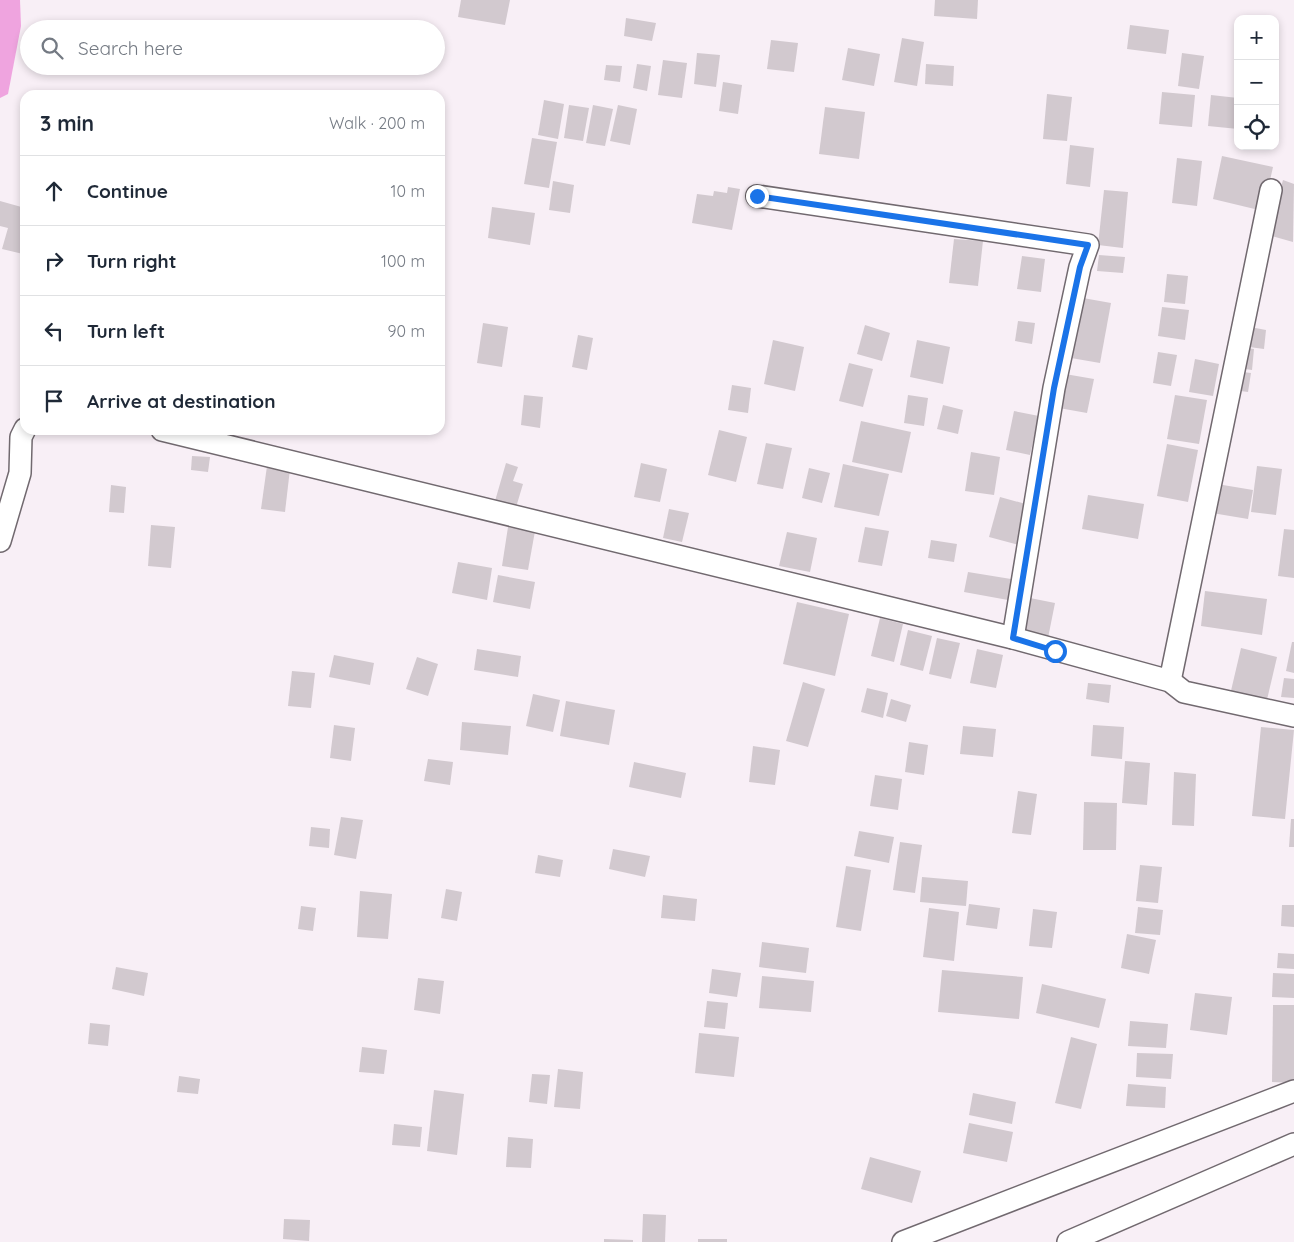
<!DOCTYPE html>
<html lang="en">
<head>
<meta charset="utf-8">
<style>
  :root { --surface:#fff; --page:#f6f6f7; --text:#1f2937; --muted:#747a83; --line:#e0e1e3 }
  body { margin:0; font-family:Quicksand,sans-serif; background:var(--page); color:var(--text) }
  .controls { position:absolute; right:15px; top:15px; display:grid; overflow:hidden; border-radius:10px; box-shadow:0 2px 8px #0003 }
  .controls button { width:45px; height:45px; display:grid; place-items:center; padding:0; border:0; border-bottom:1px solid var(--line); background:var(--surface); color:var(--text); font:25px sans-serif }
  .stop { position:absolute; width:15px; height:15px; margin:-11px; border:4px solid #1a73e8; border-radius:50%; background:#fff }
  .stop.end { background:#1a73e8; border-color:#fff; box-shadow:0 1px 5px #0008 }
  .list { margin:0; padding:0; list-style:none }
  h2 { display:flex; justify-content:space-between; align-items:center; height:65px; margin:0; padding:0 20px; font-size:21px }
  h2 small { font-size:16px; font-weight:400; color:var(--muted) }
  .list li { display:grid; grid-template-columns:32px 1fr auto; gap:15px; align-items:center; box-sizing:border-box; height:70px; padding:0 20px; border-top:1px solid var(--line) }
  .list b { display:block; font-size:19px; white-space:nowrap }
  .list em { font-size:16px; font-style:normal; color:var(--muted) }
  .icon { flex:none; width:28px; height:28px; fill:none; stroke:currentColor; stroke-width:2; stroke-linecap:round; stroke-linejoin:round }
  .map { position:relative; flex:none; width:1294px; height:1242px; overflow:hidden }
  .search { position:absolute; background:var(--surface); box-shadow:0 2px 8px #0003; left:20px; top:20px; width:425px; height:55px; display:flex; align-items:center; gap:12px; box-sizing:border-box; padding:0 18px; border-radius:28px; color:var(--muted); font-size:19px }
  .panel { position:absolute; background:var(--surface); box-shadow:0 2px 8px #0003; left:20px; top:90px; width:425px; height:345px; border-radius:15px }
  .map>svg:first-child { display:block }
  .water { fill:#efa4df }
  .building { fill:#d2c9cf }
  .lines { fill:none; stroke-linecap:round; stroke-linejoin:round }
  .street-casing { stroke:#71696f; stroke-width:24 }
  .street { stroke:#fff; stroke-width:21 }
  .route { stroke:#1a73e8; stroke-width:6 }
</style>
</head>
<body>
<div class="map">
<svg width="1294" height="1242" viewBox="0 0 1294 1242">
  <rect width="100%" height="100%" fill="#f8eff6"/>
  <polygon class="water" points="0,0 20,0 21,26 8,94 0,98"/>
  <g class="building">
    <polygon points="461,0 510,0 505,25 458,17"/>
    <polygon points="935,0 978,0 977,19 934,16"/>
    <polygon points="626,18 656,23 652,41 624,36"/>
    <polygon points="1130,25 1169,30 1166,54 1127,49"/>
    <polygon points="902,38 924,42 917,86 894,82"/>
    <polygon points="771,40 798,43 794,72 767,69"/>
    <polygon points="848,48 880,54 874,86 842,80"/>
    <polygon points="697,53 720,55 716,87 694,84"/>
    <polygon points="1182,53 1204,56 1199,89 1178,86"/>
    <polygon points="663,60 687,63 682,98 658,95"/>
    <polygon points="637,64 651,66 647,91 633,88"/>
    <polygon points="926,64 954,66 953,86 925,84"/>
    <polygon points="606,65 622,66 620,82 604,80"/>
    <polygon points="723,82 742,85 738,114 719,111"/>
    <polygon points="1162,92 1195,95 1192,127 1159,124"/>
    <polygon points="1047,94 1072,97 1067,141 1043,139"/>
    <polygon points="1211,95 1238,98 1238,129 1208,126"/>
    <polygon points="544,100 564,104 558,139 538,135"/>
    <polygon points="569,105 589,108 583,141 564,138"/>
    <polygon points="593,105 613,109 605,146 586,143"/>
    <polygon points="618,105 637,109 630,145 610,141"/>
    <polygon points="825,107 865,112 859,159 819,154"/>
    <polygon points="532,138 557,142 549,188 524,184"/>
    <polygon points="1070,145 1094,148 1090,187 1066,184"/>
    <polygon points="1222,156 1273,167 1263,211 1213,199"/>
    <polygon points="1177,158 1202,161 1197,206 1172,203"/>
    <polygon points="1283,180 1294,184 1293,242 1268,235"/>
    <polygon points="553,181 574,185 570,213 549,210"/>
    <polygon points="728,187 740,189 732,230 692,223 697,194 713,196 714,191 727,193"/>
    <polygon points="1104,190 1128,192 1123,248 1098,245"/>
    <polygon points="0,201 25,208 25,245 23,254 2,249 8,228 0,226"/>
    <polygon points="492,207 535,213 530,245 488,238"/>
    <polygon points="954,239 983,241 978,286 949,283"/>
    <polygon points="1099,255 1125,257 1123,273 1097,271"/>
    <polygon points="1022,256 1045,259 1041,292 1017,289"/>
    <polygon points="1167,274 1188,276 1185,304 1164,302"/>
    <polygon points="1083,298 1111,303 1100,363 1071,358"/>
    <polygon points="1162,307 1189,310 1185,340 1158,336"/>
    <polygon points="1018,321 1035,323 1032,344 1015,341"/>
    <polygon points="483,323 508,327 502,367 477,363"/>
    <polygon points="865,325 890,333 882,361 857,354"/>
    <polygon points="1245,326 1266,330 1264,349 1242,346"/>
    <polygon points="578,335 593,338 587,370 572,367"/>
    <polygon points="773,340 804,347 795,391 764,384"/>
    <polygon points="917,340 950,347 943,384 910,377"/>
    <polygon points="1240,347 1254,349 1252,370 1238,368"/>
    <polygon points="1158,352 1177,355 1171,386 1153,383"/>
    <polygon points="1195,359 1219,364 1213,396 1189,392"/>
    <polygon points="849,363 873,369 863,407 839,401"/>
    <polygon points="1235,371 1251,373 1248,392 1233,390"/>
    <polygon points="1065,374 1094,379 1087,413 1059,408"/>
    <polygon points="732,385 751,388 748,413 728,410"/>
    <polygon points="524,395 543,397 540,428 521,425"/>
    <polygon points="908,395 928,398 924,426 904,423"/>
    <polygon points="1175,395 1207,400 1199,444 1167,439"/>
    <polygon points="943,405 963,410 958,434 937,429"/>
    <polygon points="1014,411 1039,416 1030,455 1006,450"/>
    <polygon points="861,421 911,432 902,473 852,462"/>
    <polygon points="719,430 747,437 736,482 708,475"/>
    <polygon points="766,443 792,448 783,489 757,484"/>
    <polygon points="1167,444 1198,450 1188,502 1157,496"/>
    <polygon points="971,452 1000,457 994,495 965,491"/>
    <polygon points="192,456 210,457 208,472 191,470"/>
    <polygon points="506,463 518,467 513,481 523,484 514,514 493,508"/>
    <polygon points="641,463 667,469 660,502 634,497"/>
    <polygon points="843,464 889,474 879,516 834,507"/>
    <polygon points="267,466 290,469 285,512 261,509"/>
    <polygon points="1257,466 1282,469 1276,515 1251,512"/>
    <polygon points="809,468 830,473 822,503 802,498"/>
    <polygon points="1211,483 1253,490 1248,519 1206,512"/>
    <polygon points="111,485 126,487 124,513 109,512"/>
    <polygon points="1088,495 1144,504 1138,539 1082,529"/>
    <polygon points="1000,497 1033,506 1023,546 989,537"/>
    <polygon points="669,509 689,513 682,542 663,538"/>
    <polygon points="151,525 175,527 171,568 148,566"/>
    <polygon points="508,527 535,531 528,570 502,566"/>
    <polygon points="865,527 889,531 882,566 858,562"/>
    <polygon points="1284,529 1294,530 1294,578 1278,576"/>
    <polygon points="787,532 817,538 810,572 779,566"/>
    <polygon points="931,540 957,544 954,562 928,558"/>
    <polygon points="458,562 492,568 487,600 452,593"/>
    <polygon points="968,572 1011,579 1008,600 964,592"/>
    <polygon points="498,575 535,582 530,609 493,602"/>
    <polygon points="1205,591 1267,599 1262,635 1201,626"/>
    <polygon points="1030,598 1055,603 1048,638 1023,633"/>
    <polygon points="797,602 849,614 835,676 783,664"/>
    <polygon points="880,618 903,624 894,662 871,656"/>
    <polygon points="908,630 932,636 923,671 900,665"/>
    <polygon points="937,638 960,643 951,679 929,674"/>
    <polygon points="1292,642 1294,642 1294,673 1286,671"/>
    <polygon points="1241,648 1277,657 1266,704 1230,695"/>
    <polygon points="477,649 521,656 518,677 474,670"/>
    <polygon points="977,649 1003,655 996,688 970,683"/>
    <polygon points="334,655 374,663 370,685 329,677"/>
    <polygon points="417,657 438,664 428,696 406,689"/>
    <polygon points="292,671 315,673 311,708 288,706"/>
    <polygon points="1284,678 1294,679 1294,698 1281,697"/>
    <polygon points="803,682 825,689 808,747 786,741"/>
    <polygon points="1088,683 1111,685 1109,703 1086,699"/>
    <polygon points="867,688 888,693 883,718 861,712"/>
    <polygon points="533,694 560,700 553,732 526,726"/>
    <polygon points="891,699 911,705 906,722 886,716"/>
    <polygon points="566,701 615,710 609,745 560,736"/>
    <polygon points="462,722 511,726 508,755 460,750"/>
    <polygon points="334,725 355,728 351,761 330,758"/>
    <polygon points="1093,725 1124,727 1122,759 1091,756"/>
    <polygon points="963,726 996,729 993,757 960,754"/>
    <polygon points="1261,727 1294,730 1285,819 1252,816"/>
    <polygon points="909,742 928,745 924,775 905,772"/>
    <polygon points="753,746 780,750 775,785 749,782"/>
    <polygon points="428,759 453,762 450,785 424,781"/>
    <polygon points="1125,761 1150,763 1147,805 1122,803"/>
    <polygon points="634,762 686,773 681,798 629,787"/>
    <polygon points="1174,772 1196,774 1194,826 1172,825"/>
    <polygon points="875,775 902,779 898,810 870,806"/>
    <polygon points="1018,791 1037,794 1031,835 1012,833"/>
    <polygon points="1084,802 1117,803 1116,850 1083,850"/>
    <polygon points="341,817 363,820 356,859 334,855"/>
    <polygon points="1291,819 1294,819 1294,847 1289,847"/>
    <polygon points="311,827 330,829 329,848 309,846"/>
    <polygon points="859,831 894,837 889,863 854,856"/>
    <polygon points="900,842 922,845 915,893 893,890"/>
    <polygon points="613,849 650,856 645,877 609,869"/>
    <polygon points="538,855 563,860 560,877 535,873"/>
    <polygon points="1140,865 1162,867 1158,903 1136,901"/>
    <polygon points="846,866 871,870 861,931 836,927"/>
    <polygon points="922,877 968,881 966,906 920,902"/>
    <polygon points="446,889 462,892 457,921 441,918"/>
    <polygon points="360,891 392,894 388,939 357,937"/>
    <polygon points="663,895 697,899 695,921 661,918"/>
    <polygon points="969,904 1000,908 997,929 966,925"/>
    <polygon points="1282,905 1294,905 1294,927 1281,926"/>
    <polygon points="301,906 316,908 313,931 298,929"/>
    <polygon points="1138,907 1163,910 1160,935 1135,933"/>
    <polygon points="929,908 959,912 954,961 923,957"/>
    <polygon points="1033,909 1057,912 1052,948 1029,946"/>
    <polygon points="1127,934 1156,940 1149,974 1121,968"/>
    <polygon points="762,942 809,948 806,973 759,967"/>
    <polygon points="1278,953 1294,954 1294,969 1277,968"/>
    <polygon points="116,967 148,973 144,996 112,989"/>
    <polygon points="712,969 741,973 737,997 709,993"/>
    <polygon points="942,970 1023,977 1019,1019 938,1012"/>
    <polygon points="1273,973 1294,974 1294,998 1272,997"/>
    <polygon points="762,976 814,981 811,1012 759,1008"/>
    <polygon points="418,978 444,981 440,1014 414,1010"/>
    <polygon points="1042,984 1106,999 1099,1028 1036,1013"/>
    <polygon points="1195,993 1232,997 1227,1035 1190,1030"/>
    <polygon points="707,1001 728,1003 725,1029 704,1027"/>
    <polygon points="1273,1005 1294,1005 1294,1083 1272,1082"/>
    <polygon points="1130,1021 1168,1024 1166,1048 1128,1046"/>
    <polygon points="90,1023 110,1025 108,1046 88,1044"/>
    <polygon points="699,1033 739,1037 734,1077 695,1073"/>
    <polygon points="1071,1037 1097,1044 1081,1109 1055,1103"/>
    <polygon points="362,1047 387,1050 384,1074 359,1072"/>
    <polygon points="1137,1053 1173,1054 1171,1079 1136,1077"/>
    <polygon points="558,1069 583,1072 580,1109 554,1107"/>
    <polygon points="532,1074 550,1075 547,1104 529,1102"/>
    <polygon points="179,1076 200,1079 198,1094 177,1092"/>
    <polygon points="1128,1084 1166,1087 1165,1108 1126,1106"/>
    <polygon points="434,1090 464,1094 457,1155 427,1151"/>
    <polygon points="973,1093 1016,1102 1012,1124 969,1115"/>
    <polygon points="969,1123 1013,1132 1007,1162 963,1153"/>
    <polygon points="394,1124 422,1127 420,1147 392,1145"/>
    <polygon points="508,1137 533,1139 531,1168 506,1167"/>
    <polygon points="870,1157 921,1171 912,1203 861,1189"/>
    <polygon points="643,1214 666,1215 665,1242 642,1242"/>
    <polygon points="284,1219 310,1220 309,1241 283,1239"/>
    <polygon points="604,1239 633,1240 633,1242 604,1242"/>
    <rect x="698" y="1239" width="29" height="3"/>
  </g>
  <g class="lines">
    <g class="street-casing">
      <g id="street">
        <polyline points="757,196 1088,245 1080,267 1054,388 1013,638"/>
        <polyline points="162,430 1013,638 1170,681 1184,692 1294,716"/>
        <polyline points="0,541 20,473 21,437 25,429"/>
        <polyline points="1170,681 1271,190"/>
        <polyline points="903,1242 1294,1091"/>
        <polyline points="1068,1242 1294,1144"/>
      </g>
    </g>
    <use href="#street" class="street"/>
  </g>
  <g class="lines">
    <polyline class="route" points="757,196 1088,245 1080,267 1054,388 1013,638 1055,651"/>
  </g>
</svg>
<div class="controls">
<button>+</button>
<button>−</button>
<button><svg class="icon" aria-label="locate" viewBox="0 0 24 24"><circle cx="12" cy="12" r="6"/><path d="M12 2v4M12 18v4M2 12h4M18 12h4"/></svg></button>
</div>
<div class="stop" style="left:1055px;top:651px"></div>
<div class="stop end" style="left:757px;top:196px"></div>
<div class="search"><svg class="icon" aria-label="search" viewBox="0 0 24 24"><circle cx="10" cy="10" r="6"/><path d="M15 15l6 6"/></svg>Search here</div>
<section class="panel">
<h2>3 min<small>Walk · 200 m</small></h2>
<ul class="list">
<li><svg class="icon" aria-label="ahead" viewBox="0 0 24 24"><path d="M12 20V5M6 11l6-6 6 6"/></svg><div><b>Continue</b></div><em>10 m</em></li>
<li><svg class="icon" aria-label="right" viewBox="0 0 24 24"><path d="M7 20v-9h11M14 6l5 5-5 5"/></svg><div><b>Turn right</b></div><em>100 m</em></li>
<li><svg class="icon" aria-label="left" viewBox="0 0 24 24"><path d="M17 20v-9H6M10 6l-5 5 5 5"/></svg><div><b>Turn left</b></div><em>90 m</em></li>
<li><svg class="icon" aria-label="arrive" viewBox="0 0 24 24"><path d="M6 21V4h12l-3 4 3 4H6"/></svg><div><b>Arrive at destination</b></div></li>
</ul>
</section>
</div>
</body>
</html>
